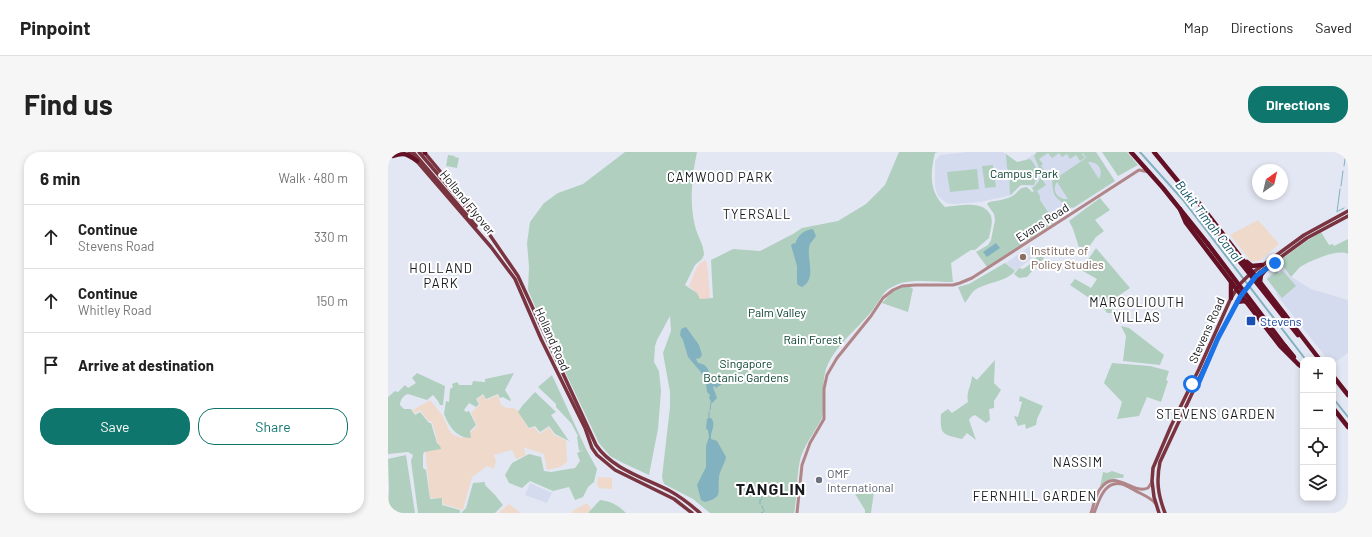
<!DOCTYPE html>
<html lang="en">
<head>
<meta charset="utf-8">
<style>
  :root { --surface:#fff; --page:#f6f6f6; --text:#222; --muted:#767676; --line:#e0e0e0; --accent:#0f766e }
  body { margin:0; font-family:Barlow,sans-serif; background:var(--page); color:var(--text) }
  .controls { position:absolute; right:12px; bottom:12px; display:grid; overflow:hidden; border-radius:8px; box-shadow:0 2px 6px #0003 }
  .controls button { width:36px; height:36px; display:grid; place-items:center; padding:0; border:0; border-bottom:1px solid var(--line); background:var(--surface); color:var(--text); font:20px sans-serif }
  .compass { position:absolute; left:864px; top:12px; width:36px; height:36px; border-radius:50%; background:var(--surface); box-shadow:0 2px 6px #0003; rotate:34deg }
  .stop { position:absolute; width:12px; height:12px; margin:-9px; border:3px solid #1a73e8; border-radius:50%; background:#fff }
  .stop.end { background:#1a73e8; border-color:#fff; box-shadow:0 1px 4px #0008 }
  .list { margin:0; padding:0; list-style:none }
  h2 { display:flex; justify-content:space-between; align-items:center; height:52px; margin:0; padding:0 16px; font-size:17px }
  h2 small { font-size:13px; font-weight:400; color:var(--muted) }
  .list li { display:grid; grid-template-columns:26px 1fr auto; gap:12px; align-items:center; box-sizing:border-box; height:64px; padding:0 16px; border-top:1px solid var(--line) }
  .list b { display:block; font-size:15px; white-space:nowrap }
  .list p { margin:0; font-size:13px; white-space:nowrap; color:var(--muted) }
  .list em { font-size:13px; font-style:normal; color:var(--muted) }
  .actions { display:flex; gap:8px; padding:12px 16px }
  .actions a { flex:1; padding:9px 0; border:1px solid var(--accent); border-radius:16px; text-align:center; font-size:14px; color:var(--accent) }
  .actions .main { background:var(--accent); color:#fff }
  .icon { flex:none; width:22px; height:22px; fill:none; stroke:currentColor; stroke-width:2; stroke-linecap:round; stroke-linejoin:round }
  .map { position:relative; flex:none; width:960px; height:361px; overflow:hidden; border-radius:16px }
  header { display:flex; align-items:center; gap:24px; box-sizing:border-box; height:56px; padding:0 20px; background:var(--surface); border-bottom:1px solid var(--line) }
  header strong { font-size:19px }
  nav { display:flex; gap:22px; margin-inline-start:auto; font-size:14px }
  .intro { display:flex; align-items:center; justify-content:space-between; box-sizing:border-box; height:96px; padding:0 24px }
  h1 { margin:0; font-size:28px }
  .button { padding:10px 18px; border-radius:16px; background:var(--accent); color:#fff; font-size:14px; font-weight:700 }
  main { display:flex; gap:24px; padding:0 24px }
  aside { flex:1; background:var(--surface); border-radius:16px; box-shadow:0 2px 6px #0003 }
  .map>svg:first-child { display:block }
  .commercial { fill:#eed9cb }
  .industrial { fill:#f0d7cf }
  .built { fill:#d5dbee }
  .green { fill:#b0cfbf; fill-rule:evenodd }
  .water { fill:#82b1c0 }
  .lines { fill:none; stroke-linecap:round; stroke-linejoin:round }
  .stream { stroke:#82b1c0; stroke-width:1 }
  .canal { stroke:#82b1c0; stroke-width:2 }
  .minor { stroke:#b08689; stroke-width:3 }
  .major { stroke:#7a343f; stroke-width:3.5 }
  .highway { stroke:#641125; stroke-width:4.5 }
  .major-bridge { stroke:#7a343f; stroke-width:3.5 }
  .highway-bridge { stroke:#641125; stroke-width:4.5 }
  .route { stroke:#1a73e8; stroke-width:5 }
  .education-dot { fill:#8d6e63; stroke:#fff; stroke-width:1.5 }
  .transit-dot { fill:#1a4fb4; stroke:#fff; stroke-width:1.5 }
  .worship-dot { fill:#6b7280; stroke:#fff; stroke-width:1.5 }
  .labels { text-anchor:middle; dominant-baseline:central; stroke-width:4; stroke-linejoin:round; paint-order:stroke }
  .park-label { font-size:12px; fill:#003b27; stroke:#fff }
  .street-label { font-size:12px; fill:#17181c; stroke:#fff }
  .education-label { font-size:12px; fill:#785e54; stroke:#fff; text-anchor:start }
  .transit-label { font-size:12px; fill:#164399; stroke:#fff; text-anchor:start }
  .worship-label { font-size:12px; fill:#5b616d; stroke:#fff; text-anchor:start }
  .neighbourhood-label { font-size:13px; letter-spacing:1px; fill:#17181c; stroke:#fff }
  .water-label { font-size:13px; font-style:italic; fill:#0c4f60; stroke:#fff }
  .district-label { font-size:16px; font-weight:bold; letter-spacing:1px; fill:#17181c; stroke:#fff }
</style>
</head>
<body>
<header>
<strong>Pinpoint</strong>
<nav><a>Map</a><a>Directions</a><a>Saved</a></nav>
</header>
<div class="intro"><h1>Find us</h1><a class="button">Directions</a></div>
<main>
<aside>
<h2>6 min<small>Walk · 480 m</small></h2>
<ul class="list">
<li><svg class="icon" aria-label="ahead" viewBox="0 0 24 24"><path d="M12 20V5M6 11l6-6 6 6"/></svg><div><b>Continue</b><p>Stevens Road</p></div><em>330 m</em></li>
<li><svg class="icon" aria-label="ahead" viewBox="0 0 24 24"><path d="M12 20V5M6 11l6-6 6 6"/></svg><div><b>Continue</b><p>Whitley Road</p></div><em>150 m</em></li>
<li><svg class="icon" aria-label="arrive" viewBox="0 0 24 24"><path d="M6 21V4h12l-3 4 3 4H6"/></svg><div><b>Arrive at destination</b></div></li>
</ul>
<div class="actions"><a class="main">Save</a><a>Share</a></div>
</aside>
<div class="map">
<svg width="960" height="361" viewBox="0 0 960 361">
  <rect width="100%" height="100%" fill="#e3e7f3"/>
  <g class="commercial">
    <polygon points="870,68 891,92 873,108 865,110 862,108 842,83"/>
    <polygon points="95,243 98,248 110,243 113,253 119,256 125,256 129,258 141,277 146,275 152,282 161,275 166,283 178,288 179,310 172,315 159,318 156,302 135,295 138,303 128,307 124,298 106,303 108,309 106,317 99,314 84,325 75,358 55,352 54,346 42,346 37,296 50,292 44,269 41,270 32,258 27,262 25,258 42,248 55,264 61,278 65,283 66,283 73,286 85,278 89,274 83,261 92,252 89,247"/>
    <polygon points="210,325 224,326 224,337 211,336 209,333"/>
    <polygon points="199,351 203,357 200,361 185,361 184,359"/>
    <polygon points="121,352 133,361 110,361"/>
  </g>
  <polygon class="industrial" points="317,108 319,110 322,146 312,147 309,141 301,134 308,117 312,111"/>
  <g class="built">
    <polygon points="580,0 615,0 629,10 637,8 649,0 708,0 727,29 666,68 642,34 633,33 624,43 592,50 565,52 558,51 550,44 547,35 547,9 552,3"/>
    <polygon points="645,92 652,100 627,119 618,111"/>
    <polygon points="892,112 902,124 923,137 960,148 960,201 945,212 945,208 940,208 888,142 889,141 878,126"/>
    <polygon points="142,331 164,341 159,351 137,343"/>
  </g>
  <g class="green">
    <path d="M237 0H309C304 24 301 49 307 74 309 83 316 93 316 103L314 107 307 113 297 133 309 141 312 147 325 146 323 108 345 97 372 99 405 82 414 76 450 69 478 52 497 33 511 0H550L547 1C542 21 541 40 557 55 570 54 594 48 602 62 606 68 602 80 601 86L587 98H583L563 111 565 130C548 130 529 127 513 131 508 133 503 135 499 138 492 145 489 153 483 160 468 178 446 195 438 217 433 233 438 250 434 266 428 278 419 289 414 302 408 316 410 344 406 361H322L305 347 276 332 274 325 282 255V240L275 201 283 179 282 164 269 188 267 194 266 210 271 219 273 239 270 277 261 323 235 311 222 304 211 291 162 188 140 138 141 115 139 91 142 70 156 51 170 41 195 32Z"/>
    <path d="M649 0H708L727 29 685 56 684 55 676 60 674 56 678 53C666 45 665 43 664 29L698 6 695 1 694 2 697 6 692 9 688 3 682 7 679 2 674 5 671 1 664 6 660 1 651 7 655 12 653 14 659 23 654 27 658 33 649 39 652 44V48L667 70 599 115 588 100 600 93 603 88 607 68 606 62 599 52 601 50C608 49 620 47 626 43 631 39 632 35 639 35L644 40 646 39 644 36C658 27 651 16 646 4ZM700 10C710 9 716 18 711 27ZM669 30 680 47C670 48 663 39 669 30Z"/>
    <polygon points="714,0 739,0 750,13 730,24"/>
    <path d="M618 2 629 10 642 7C650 15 651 23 646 33H633L622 43 621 19 619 16Z"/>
    <polygon points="60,3 67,4 66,8 67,5 71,6 69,16 58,14"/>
    <polygon points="605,13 608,35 597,36 594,14"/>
    <polygon points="589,17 591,37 562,40 559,20"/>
    <polygon points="712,46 722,58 707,68 716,79 708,85 694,105 685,77 681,69"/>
    <path d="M933 80 941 93 945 92 946 94 960 87V102C950 96 922 109 912 115 909 118 906 122 903 125L891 109 920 88Z"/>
    <polygon points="708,96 742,136 723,149 724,161 719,161 716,156 682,133 687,127 703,136 709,127 693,118"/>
    <polygon points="652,102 656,106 639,125 631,126 626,122 631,116 635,117 641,113"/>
    <path d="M617 111 627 119C618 130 599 130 587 138 583 141 580 147 577 151L570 135 581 132Z"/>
    <polygon points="889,119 891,122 895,119 908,134 894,146 879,127"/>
    <polygon points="515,134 521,134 525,137 520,160 494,151 505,139"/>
    <polygon points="733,174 741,176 776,203 772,213 735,209 738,184"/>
    <path d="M607 208 606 231 613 238 606 249V256L601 257 602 268 598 271 587 263 583 265 581 268 588 288 579 281 574 287C554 282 552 283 553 262L560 257 564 261 580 250C578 239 583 235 584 224L589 228Z"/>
    <polygon points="724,211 762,214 781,219 778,228 780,229 773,250 759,245 751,264 729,267 734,250 716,231"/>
    <path d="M29 221 57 234 55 253H52L50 249 45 243 39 248 20 242C16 243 12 248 12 253L16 257H23L27 263 32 260 41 271H43L49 291 52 294 53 297 36 300 35 303V316L38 318 42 347 54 346V353L72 358V361H30L23 309 25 303 20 300 0 302V245L7 239 10 240 17 233 20 236 28 231 24 226Z"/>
    <path d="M126 221 117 238 123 248 122 249 115 245 112 246 110 242 98 247 95 242 88 247 91 252 88 255 81 251 76 258 78 260 81 259 88 273 82 279 83 286C68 286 61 274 56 262L58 249 61 250 62 237 65 235 64 232 69 230 71 233H84L85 229 97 230V227Z"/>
    <polygon points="164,223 198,297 209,317 206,330 200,335 195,345 187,348 181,335 165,339 142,329 134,336 121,331 117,323 124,311 141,302 153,305 156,319 163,320 187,316 192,309 189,301 195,298 191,299 189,285 190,284 183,271 168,255 168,252 150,235"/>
    <polygon points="147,240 168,260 163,263 181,289 167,282 161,274 152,280 147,274 141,276 130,260 134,254"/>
    <polygon points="632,244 655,254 649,267 648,273 638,277 637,272 630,274 626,264 630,265 634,250 631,249"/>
    <polygon points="18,303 27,361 0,361 1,336 0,307"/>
    <path d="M724 319 736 323 735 326C725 325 719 329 712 335L715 320 719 321Z"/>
    <polygon points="97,330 97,333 107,343 115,353 107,361 73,361 78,356 85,331"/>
    <polygon points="474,332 475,339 486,340 483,361 477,361 477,358 464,337"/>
    <path d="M212 348C223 349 231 354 238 361H200Z"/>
  </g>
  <g class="water">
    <path d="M425 77 428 84C426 87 424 89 422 92 417 105 430 126 414 135L410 133 409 131V114L403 93 406 91 407 92C410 83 416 78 425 77Z"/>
    <polygon points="608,91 612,96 599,105 595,100"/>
    <path d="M298 175 311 193 314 203 312 206 308 207 310 211C320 212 320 219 325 226L334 232 328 236 326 234 325 235 329 246 324 251 321 246 322 243 319 240 318 231 312 219 300 205 295 188 292 183 293 177Z"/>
    <path d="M321 266H323C329 273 322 279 323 287L329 289 338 305C337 312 331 319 331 326 329 340 336 345 317 350L313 348 309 333 318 315V294L321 285 320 278 318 277 319 267Z"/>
  </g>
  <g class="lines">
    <g class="stream">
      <polyline points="956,14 958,0"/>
      <polyline points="953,34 955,19"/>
      <polyline points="950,59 956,56"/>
      <polyline points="949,60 952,37"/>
      <polyline points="322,258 323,250"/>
      <polyline points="321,267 321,260"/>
      <polyline points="371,337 371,334"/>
      <polyline points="370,338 375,342 374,343"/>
      <polyline points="374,346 374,344"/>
      <polyline points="373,348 374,347"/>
      <polyline points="372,352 372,348"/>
      <polyline points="374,354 375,357"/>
      <polyline points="376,359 376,358"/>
      <polyline points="373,361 375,360"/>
    </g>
    <g class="canal">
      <polyline points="752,0 795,48 918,208"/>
      <polyline points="945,246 960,265"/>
    </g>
    <g class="minor">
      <polyline points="409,361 414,313 422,291 436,267 436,237 439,223 449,206 483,164 495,146 505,138 514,134 528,133 565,133 572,131 584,126 751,18 761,20"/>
      <path d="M703 361C706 353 707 344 712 337 727 315 744 343 760 336L764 330"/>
      <path d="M706 361C711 349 716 328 734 332 738 333 742 336 746 338 753 342 762 345 767 351"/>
    </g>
    <g class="major">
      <polyline points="21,0 103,95 127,127 153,187 197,276 204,296 209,303 227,318 286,347 304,361"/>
      <polyline points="25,0 88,74"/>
      <polyline points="31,0 89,68"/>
      <path d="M36 0 86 60 130 124 208 293C224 317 257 326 282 339 293 345 303 353 312 361"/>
      <polyline points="864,121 916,83 960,59"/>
      <polyline points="771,361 766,345 764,329 765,316 783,274 811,217 843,146 850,135"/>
      <path d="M777 361C770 343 768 329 772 310L830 186 848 152 858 137 871 121 919 86 960 64"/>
    </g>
    <g class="highway">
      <polyline points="37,0 37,1"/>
      <polyline points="743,0 775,36 820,92"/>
      <polyline points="766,0 807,50"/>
      <polyline points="0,4 5,0"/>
      <path d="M5 4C16 0 19 2 29 9"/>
      <polyline points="805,48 810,50 821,64 932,208"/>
      <polyline points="792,57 798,71 892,194 911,213 914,215"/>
      <polyline points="815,60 853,111"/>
      <polyline points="859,110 864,114 874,113"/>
      <polyline points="843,130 843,146"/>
      <polyline points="872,130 873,123 878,117"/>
      <polyline points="849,150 856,149 859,150"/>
      <polyline points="897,194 906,205"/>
      <polyline points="945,224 960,243"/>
      <polyline points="945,256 960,275"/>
    </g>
    <polyline class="major-bridge" points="853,131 860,124"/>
    <g class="highway-bridge">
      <polyline points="820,92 897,194"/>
      <polyline points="853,111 910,183"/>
    </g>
  </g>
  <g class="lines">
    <polyline class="route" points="804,232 808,233 811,230 830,186 852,145 868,124 887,111"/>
  </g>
  <circle class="education-dot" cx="635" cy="105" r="4"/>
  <rect class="transit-dot" x="858" y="164" width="10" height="10" rx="2"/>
  <circle class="worship-dot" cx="431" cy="328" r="4"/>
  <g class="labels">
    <g class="park-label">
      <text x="636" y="21">Campus Park</text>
      <text x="389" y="160">Palm Valley</text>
      <text x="425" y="187">Rain Forest</text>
      <text x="358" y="211">Singapore<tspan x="358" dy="14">Botanic Gardens</tspan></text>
    </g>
    <g class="street-label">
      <text transform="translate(80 50) rotate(51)">Holland Flyover</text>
      <text transform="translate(654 70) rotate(-33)">Evans Road</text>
      <text transform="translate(818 178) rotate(-66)">Stevens Road</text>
      <text transform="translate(165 187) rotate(66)">Holland Road</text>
    </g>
    <g class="education-label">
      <text x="643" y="98">Institute of<tspan x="643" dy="14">Policy Studies</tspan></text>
    </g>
    <g class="transit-label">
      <text x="872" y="169">Stevens</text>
    </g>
    <g class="worship-label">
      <text x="439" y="321">OMF<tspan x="439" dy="14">International</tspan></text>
    </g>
    <g class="neighbourhood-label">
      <text x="332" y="25">CAMWOOD PARK</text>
      <text x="369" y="62">TYERSALL</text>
      <text x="53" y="116">HOLLAND<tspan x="53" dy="15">PARK</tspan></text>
      <text x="749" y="150">MARGOLIOUTH<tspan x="749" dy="15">VILLAS</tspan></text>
      <text x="828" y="262">STEVENS GARDEN</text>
      <text x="690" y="310">NASSIM</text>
      <text x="647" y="344">FERNHILL GARDEN</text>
    </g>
    <g class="water-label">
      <text transform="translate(821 69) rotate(52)">Bukit Timah Canal</text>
    </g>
    <g class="district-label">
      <text x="383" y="336">TANGLIN</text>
    </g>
  </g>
</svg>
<div class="controls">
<button>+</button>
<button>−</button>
<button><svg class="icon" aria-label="locate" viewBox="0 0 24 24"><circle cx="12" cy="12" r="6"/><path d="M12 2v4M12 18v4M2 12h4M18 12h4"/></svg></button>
<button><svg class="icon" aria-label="layers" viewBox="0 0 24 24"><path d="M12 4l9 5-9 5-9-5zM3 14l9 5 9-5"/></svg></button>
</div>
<svg class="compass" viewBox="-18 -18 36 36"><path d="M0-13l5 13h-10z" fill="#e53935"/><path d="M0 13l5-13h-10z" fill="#767676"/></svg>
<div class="stop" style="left:804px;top:232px"></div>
<div class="stop end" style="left:887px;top:111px"></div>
</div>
</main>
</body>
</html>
